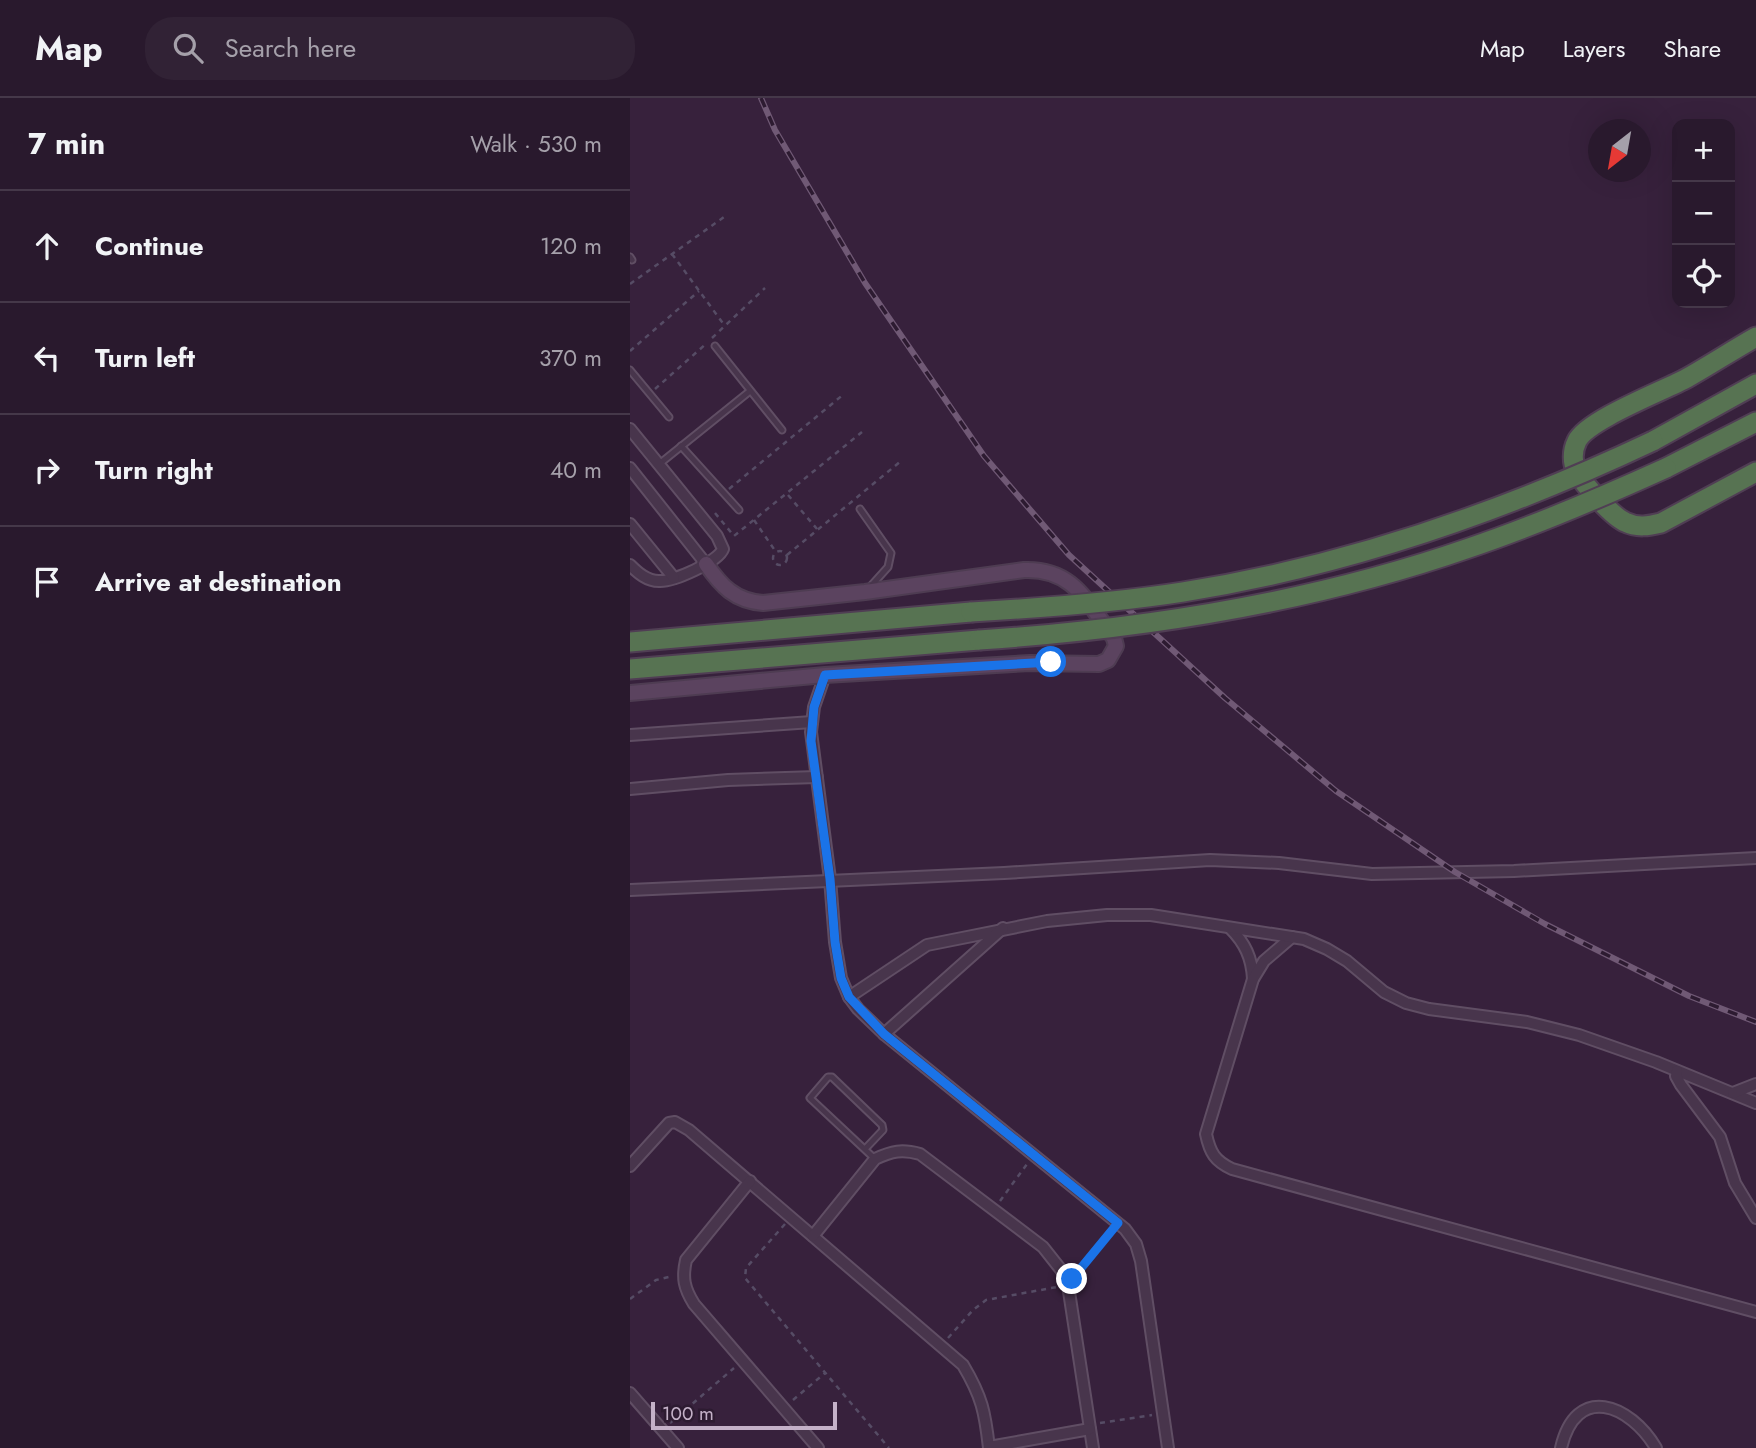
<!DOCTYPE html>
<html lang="en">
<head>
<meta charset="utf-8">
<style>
  :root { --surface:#29192d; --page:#312235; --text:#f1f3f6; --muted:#a5a0aa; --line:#453849 }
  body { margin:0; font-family:Jost,sans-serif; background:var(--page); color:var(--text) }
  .controls { position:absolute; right:21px; top:21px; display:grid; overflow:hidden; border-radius:14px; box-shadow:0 7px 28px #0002 }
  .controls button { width:63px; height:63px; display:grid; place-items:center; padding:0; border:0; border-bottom:2px solid var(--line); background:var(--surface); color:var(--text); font:35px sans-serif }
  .compass { position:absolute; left:958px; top:21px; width:63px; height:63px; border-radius:50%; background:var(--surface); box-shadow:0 7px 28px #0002; rotate:211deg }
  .scale { position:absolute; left:21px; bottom:18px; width:186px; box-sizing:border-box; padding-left:7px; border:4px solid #c4b1c8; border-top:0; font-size:19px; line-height:24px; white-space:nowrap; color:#c4b1c8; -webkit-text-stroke:5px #2d1b31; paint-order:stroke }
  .stop { position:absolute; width:21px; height:21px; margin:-16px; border:5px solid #1a73e8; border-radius:50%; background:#fff }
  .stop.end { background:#1a73e8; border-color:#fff; box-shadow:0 2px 7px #0008 }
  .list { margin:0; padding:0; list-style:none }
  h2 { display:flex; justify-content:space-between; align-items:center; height:91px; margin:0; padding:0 28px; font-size:30px }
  h2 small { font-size:23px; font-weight:400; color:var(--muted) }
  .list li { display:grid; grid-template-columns:46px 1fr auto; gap:21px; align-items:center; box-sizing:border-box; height:112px; padding:0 28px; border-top:2px solid var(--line) }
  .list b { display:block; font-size:26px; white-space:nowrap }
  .list em { font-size:23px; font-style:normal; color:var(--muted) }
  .icon { flex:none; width:38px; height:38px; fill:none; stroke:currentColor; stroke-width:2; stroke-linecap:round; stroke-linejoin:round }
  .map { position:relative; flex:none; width:1126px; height:1350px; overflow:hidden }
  header { display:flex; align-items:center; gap:42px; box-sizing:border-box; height:98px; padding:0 35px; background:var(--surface); border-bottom:2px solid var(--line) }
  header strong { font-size:33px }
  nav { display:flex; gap:38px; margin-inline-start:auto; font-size:24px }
  .search { width:490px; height:63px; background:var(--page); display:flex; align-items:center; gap:18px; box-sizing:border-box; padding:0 24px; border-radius:28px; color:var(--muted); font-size:26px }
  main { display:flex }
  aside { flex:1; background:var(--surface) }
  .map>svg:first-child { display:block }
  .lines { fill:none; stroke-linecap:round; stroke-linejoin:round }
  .lane-casing { stroke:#604e64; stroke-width:9 }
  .street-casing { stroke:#604e64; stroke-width:14 }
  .secondary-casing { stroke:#4e3c52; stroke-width:18 }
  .highway-casing { stroke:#503e54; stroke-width:23 }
  .path { stroke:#564c65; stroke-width:2.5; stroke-dasharray:5 5; stroke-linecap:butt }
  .lane { stroke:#48354c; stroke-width:5 }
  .street { stroke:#48354c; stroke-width:10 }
  .secondary { stroke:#5b435f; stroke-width:14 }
  .highway { stroke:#577352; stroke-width:19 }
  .rail-casing { stroke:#705975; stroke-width:6 }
  .rail { stroke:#2d1b31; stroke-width:3.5; stroke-dasharray:10; stroke-linecap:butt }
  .highway-bridge-casing { stroke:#503e54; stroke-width:23; stroke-linecap:butt }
  .highway-bridge { stroke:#577352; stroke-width:19 }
  .route { stroke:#1a73e8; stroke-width:9 }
</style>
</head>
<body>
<header>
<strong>Map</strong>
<div class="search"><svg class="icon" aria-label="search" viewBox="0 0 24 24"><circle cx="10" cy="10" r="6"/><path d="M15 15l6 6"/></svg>Search here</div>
<nav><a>Map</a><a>Layers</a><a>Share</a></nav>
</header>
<main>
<aside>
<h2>7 min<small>Walk · 530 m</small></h2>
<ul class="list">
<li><svg class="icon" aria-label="ahead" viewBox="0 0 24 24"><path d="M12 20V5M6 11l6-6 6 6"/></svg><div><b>Continue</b></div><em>120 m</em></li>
<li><svg class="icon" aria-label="left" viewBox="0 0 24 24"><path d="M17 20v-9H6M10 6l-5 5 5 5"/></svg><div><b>Turn left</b></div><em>370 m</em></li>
<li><svg class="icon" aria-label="right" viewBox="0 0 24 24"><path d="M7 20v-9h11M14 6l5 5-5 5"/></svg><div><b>Turn right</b></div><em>40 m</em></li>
<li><svg class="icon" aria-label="arrive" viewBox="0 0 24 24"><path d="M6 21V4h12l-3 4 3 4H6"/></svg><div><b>Arrive at destination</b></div></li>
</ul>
</aside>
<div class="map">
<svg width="1126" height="1350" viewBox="0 0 1126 1350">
  <rect width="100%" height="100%" fill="#37213c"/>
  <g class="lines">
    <g class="lane-casing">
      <g id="lane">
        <polyline points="0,159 2,162"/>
        <polyline points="85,248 152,332"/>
        <polyline points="0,272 39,319"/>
        <polyline points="51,348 109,412"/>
        <polyline points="28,367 120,293"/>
        <polyline points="230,411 261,455 258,469 240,489"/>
        <polyline points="235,1051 253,1032 252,1027 202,979 198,979 180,1000 181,1001 245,1061"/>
      </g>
    </g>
    <g class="street-casing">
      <g id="street">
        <path d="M0 331 87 438 93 451C88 464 43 484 29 483 17 483 8 475 0 467"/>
        <polyline points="0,370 76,466"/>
        <polyline points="0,426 44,480"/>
        <polyline points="195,577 184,609 181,634 200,781 205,844 211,880 219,899 228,911 254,936 495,1131 506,1146 511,1163 538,1350"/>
        <polyline points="0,637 182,624"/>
        <polyline points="0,691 98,682 187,679"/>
        <polyline points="0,792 374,775 580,762 649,765 742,776 884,773 1126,760"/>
        <path d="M600 830C615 845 622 860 623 881"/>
        <path d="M662 839 634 863 623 881 576 1036C580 1055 585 1063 602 1071L1126 1214"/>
        <polyline points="219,899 297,847 417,823 477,817 521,817 674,841 697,851 717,863 754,894 776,905 799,911 897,924 949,937 1026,964 1126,1005"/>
        <polyline points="254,936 373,830"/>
        <polyline points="1047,973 1046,978 1051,987 1090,1039 1105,1085 1126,1120"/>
        <polyline points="1103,995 1126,986"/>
        <path d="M0 1068 39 1025 45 1024 59 1032 333 1267C352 1299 355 1314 359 1350"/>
        <path d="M120 1083 56 1162C52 1180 54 1190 64 1206L188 1350"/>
        <path d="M183 1138 245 1061C262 1053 272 1051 290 1056L413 1149 432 1173 438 1187 463 1350"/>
        <polyline points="0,1295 48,1350"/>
        <polyline points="359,1349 460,1331"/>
        <path d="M931 1350C946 1285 1000 1306 1026 1350"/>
      </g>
    </g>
    <g class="secondary-casing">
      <path id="secondary" d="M0 595 195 577 400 565 469 566 478 562 486 548 484 540C457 505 444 470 394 472L235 494 133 505C105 503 91 488 76 466"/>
    </g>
    <g class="highway-casing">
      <g id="highway">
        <path d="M1126 239C1103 252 1080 267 1057 280 1033 293 957 322 947 343 942 353 942 365 947 374 954 387 982 418 995 424 1007 430 1019 428 1031 425L1126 374"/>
        <polyline points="1023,343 1126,286"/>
        <polyline points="1036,370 1126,324"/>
        <polyline points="0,544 341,514"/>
        <polyline points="0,571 349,542"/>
      </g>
    </g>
    <g class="path">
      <polyline points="42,156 95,228"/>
      <polyline points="0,186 94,119"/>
      <polyline points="82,240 135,190"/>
      <polyline points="0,253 69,193"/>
      <polyline points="25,291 77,245"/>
      <polyline points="99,391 214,296"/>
      <polyline points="158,397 187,431"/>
      <polyline points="85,415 104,438 232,334"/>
      <polyline points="124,422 146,454"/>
      <circle cx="150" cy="460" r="7"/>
      <polyline points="157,457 271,363"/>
      <polyline points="370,1103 397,1066"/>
      <polyline points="155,1126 116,1170 115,1180 259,1350"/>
      <polyline points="445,1176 481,1133"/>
      <polyline points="0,1201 26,1182 43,1178"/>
      <polyline points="318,1240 343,1212 356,1202 427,1189"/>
      <polyline points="163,1302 195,1275"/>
      <polyline points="40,1325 104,1270"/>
      <polyline points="470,1325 522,1317"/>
    </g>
    <use href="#lane" class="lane"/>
    <use href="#street" class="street"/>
    <use href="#secondary" class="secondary"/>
    <use href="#highway" class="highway"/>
    <g class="rail-casing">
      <polyline id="rail" points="131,0 145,32 235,185 354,358 439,457 595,600 706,693 825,774 915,826 1059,898 1126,924"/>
    </g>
    <use href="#rail" class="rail"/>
    <g class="highway-bridge-casing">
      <g id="highway-bridge">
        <path d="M341 514C412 510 483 505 553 494 717 468 873 414 1023 343"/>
        <path d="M349 542C516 531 681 505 839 450 907 427 972 399 1036 370"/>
      </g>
    </g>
    <use href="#highway-bridge" class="highway-bridge"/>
  </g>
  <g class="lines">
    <polyline class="route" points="421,564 195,577 184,609 181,643 200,781 205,844 211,880 219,899 254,936 488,1125 442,1181"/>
  </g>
</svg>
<div class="controls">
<button>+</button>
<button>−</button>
<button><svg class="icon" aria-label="locate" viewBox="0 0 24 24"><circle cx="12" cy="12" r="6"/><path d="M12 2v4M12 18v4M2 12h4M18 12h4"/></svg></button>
</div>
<svg class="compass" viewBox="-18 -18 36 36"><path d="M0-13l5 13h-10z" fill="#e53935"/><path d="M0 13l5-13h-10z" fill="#a5a0aa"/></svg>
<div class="scale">100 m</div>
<div class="stop" style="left:421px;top:564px"></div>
<div class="stop end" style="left:442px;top:1181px"></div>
</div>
</main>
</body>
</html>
